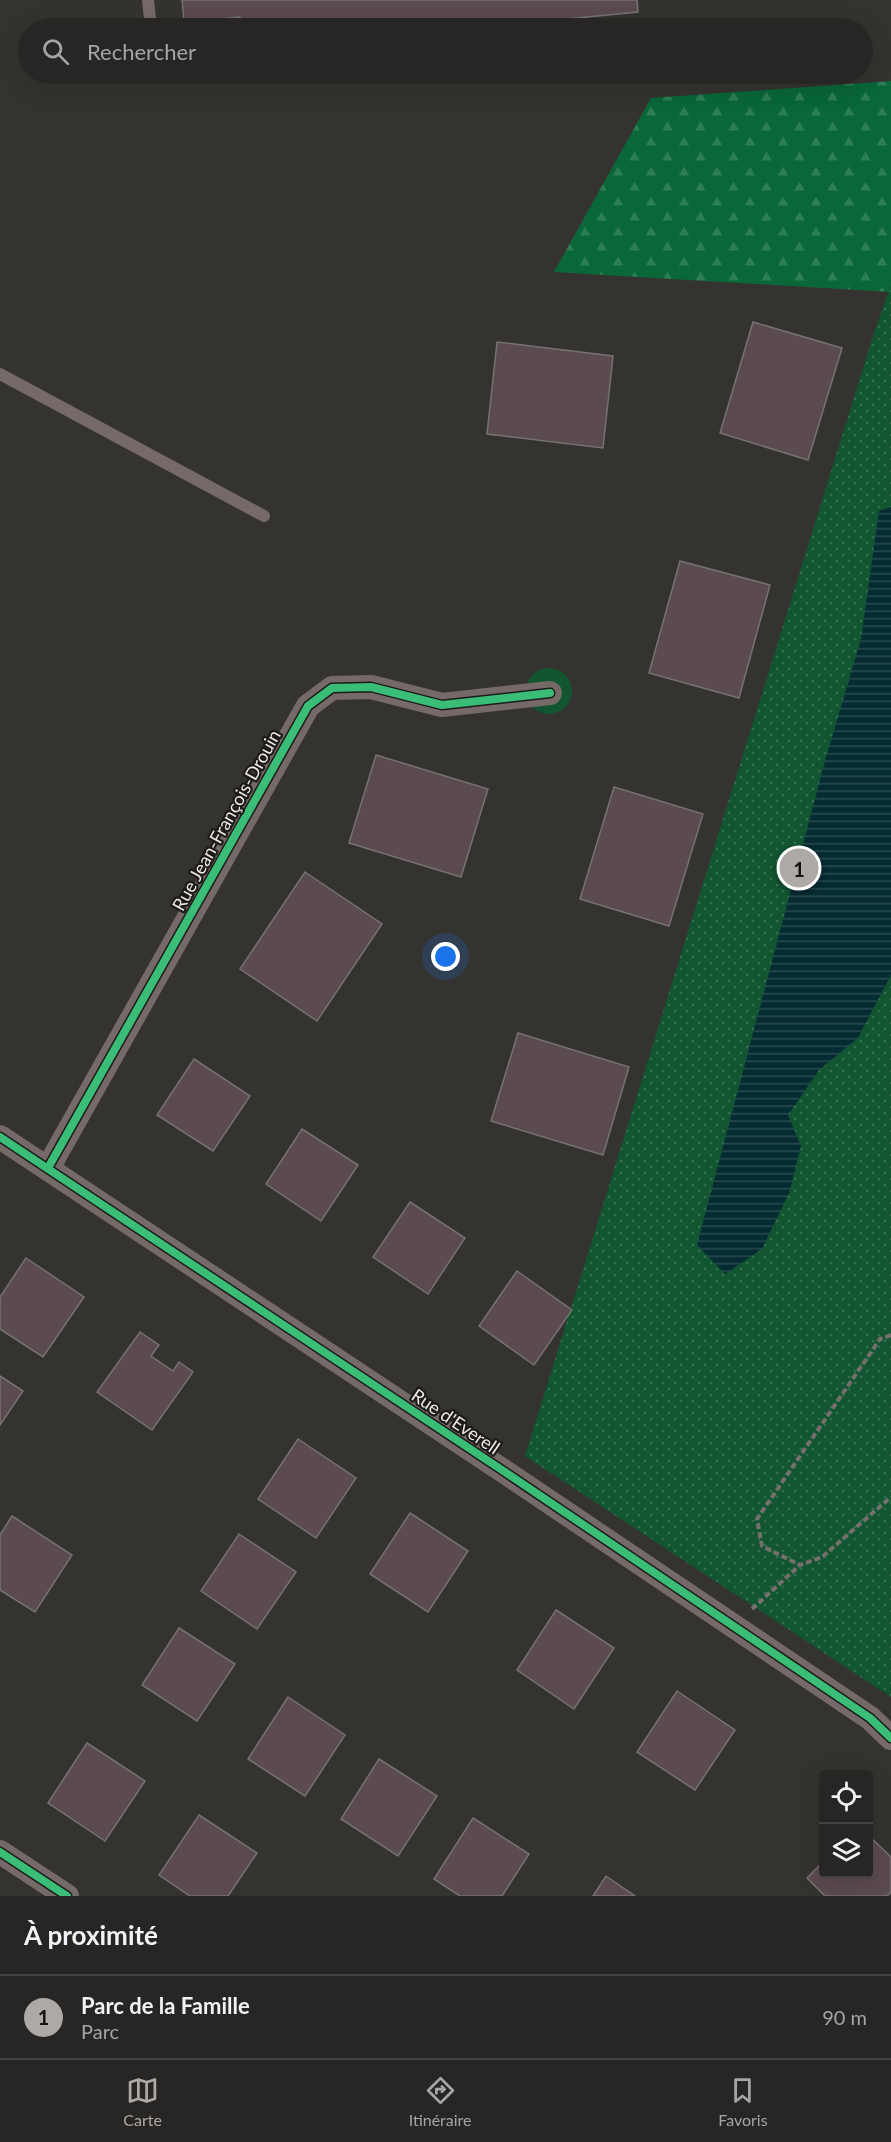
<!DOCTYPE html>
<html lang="fr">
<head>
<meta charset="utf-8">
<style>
  :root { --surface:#282624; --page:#343231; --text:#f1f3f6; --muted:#a5a5a6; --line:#444341; --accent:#aca9a6 }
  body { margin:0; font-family:Lato,sans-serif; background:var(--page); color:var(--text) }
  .controls { position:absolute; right:18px; bottom:18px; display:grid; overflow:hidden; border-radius:6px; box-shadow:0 6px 24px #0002 }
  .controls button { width:54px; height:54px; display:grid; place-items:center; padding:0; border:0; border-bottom:2px solid var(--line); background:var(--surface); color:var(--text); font:30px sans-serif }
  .you { position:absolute; left:446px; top:957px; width:21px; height:21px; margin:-15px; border:4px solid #fff; border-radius:50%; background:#1a73e8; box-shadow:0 0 0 9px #1a73e833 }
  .badge { display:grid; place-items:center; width:39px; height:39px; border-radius:50%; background:var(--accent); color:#111; font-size:20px; font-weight:700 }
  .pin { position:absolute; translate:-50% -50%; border:3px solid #fff; box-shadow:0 2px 6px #0006 }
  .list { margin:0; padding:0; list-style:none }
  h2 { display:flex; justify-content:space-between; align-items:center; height:78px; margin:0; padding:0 24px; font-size:26px }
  h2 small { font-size:20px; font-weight:400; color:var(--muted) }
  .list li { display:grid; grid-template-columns:39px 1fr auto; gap:18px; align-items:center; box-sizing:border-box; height:84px; padding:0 24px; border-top:2px solid var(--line) }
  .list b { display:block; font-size:22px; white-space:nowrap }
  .list p { margin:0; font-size:20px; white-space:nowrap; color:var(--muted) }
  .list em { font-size:20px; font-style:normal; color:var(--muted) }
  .icon { flex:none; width:33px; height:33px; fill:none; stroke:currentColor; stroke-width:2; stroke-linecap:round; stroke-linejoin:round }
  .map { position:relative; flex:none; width:891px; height:1896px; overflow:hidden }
  .search { position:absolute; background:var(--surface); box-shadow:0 6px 24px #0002; left:18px; right:18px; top:18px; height:66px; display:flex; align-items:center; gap:15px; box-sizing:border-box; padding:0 21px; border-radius:33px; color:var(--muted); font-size:22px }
  .sheet { height:162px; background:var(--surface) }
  nav { display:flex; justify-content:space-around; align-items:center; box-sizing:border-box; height:84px; border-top:2px solid var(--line); background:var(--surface); font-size:16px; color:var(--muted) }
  nav a { display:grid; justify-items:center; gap:3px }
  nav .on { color:var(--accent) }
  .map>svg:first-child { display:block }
  .grass { fill:#115631 }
  .forest { fill:url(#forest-firs) }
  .park { fill:url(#park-dots) }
  .water { fill:url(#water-rules) }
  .building { fill:#5b4a4f; stroke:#757372; stroke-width:1.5 }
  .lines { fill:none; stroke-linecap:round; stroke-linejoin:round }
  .path { stroke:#766f6d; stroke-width:4; stroke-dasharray:6 3; stroke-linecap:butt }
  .service { stroke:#766a69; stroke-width:12 }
  .minor { stroke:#766a69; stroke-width:24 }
  .cycleway-casing { stroke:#1d1b19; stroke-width:11 }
  .cycleway { stroke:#3abd76; stroke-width:8 }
  .labels { text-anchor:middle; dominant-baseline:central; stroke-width:4.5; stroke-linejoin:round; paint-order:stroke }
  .street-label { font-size:18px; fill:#ece9e5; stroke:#1d1b19 }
</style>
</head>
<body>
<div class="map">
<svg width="891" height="1896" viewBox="0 0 891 1896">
  <defs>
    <pattern id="forest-firs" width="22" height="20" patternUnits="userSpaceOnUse" patternTransform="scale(1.5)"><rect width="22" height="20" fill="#096739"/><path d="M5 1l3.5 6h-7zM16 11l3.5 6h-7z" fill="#2d7d56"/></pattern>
    <pattern id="park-dots" width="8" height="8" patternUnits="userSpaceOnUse" patternTransform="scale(1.5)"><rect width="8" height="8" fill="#115631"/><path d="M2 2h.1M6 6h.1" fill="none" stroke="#346e4f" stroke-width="1.8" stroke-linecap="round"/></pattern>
    <pattern id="water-rules" width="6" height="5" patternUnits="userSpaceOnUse" patternTransform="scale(1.5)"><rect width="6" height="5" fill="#052b33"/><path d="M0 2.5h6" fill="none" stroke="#2a4a50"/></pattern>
  </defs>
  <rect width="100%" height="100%" fill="#353330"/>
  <circle class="grass" cx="549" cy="691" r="23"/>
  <polygon class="forest" points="891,81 891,292 554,272 651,98"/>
  <polygon class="park" points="891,285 891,1697 525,1456 874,333"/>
  <polygon class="water" points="891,507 891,975 858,1038 819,1070 788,1115 801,1146 789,1193 762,1249 725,1274 697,1245 825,761 861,639 879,511"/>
  <g class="building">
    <polygon points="182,0 637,0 638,12 475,28 241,28 240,17 184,22"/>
    <polygon points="753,322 842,348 808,460 720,433"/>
    <polygon points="497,342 613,356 603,448 487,434"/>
    <polygon points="680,561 770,585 739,698 649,673"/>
    <polygon points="376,755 488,789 461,877 349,843"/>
    <polygon points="614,787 703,814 669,926 580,899"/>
    <polygon points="305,872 382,924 317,1021 240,969"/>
    <polygon points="518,1033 629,1067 603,1155 491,1121"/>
    <polygon points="194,1059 250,1096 213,1151 157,1115"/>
    <polygon points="302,1129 358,1165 321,1221 266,1184"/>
    <polygon points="410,1202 465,1238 428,1294 373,1257"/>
    <polygon points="26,1258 84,1297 43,1357 0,1329 0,1297"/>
    <polygon points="517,1271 572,1310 534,1365 479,1326"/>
    <polygon points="140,1332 159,1345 151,1356 173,1371 179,1362 193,1372 152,1430 97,1392"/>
    <polygon points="0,1376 23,1391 0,1425"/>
    <polygon points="298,1439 356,1478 316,1538 258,1499"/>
    <polygon points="410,1513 468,1551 428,1612 370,1574"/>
    <polygon points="12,1516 72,1555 35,1612 0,1590 0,1535"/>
    <polygon points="239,1534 296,1572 257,1629 201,1591"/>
    <polygon points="556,1610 614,1648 574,1709 517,1670"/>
    <polygon points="179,1628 235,1664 197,1721 142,1685"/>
    <polygon points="677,1691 735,1730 695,1790 637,1752"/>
    <polygon points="288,1697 345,1735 305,1796 248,1759"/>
    <polygon points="87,1743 145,1781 105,1841 48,1803"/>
    <polygon points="379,1759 437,1796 398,1856 341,1819"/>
    <polygon points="199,1815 257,1853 228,1896 190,1896 159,1875"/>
    <polygon points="473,1818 529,1854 502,1896 460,1896 434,1879"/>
    <polygon points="868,1835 891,1857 891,1892 887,1896 825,1896 807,1878 824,1861 824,1874 868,1874"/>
    <polygon points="606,1876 635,1896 593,1896"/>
  </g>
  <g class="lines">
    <g class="path">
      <polyline points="891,1335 880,1339 757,1519 762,1546 800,1565 822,1557 891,1497"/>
      <polyline points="752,1609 800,1565"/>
    </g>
    <g class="service">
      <polyline points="148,0 151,28"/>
      <polyline points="0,374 264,516"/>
    </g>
    <g class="minor">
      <polyline points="0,1137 505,1472 870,1718 891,1738"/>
      <polyline points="48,1168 308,706 332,688 371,687 442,705 550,693"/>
      <polyline points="0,1852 67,1896"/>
    </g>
    <g class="cycleway-casing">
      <g id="cycleway">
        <polyline points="0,1137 505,1472 870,1718 891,1738"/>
        <polyline points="48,1168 308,706 332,688 371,687 442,705 550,693"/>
        <polyline points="0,1852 67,1896"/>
      </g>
    </g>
    <use href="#cycleway" class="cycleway"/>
  </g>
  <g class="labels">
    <g class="street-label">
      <text transform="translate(226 820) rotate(-61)">Rue Jean-François-Drouin</text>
      <text transform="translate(456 1421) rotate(34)">Rue d'Everell</text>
    </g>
  </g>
</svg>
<div class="controls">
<button><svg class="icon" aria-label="locate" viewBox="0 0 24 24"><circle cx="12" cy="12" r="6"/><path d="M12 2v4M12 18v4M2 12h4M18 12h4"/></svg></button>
<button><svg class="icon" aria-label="layers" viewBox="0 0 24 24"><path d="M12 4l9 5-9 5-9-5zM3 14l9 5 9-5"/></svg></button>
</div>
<div class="you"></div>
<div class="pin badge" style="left:799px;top:868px">1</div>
<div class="search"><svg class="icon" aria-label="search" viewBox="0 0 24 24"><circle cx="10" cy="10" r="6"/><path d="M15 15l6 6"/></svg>Rechercher</div>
</div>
<section class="sheet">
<h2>À proximité<small></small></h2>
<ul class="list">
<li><span class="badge">1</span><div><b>Parc de la Famille</b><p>Parc</p></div><em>90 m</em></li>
</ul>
</section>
<nav>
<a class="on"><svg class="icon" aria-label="map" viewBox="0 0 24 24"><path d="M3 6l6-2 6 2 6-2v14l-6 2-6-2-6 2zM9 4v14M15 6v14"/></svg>Carte</a>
<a><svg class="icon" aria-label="directions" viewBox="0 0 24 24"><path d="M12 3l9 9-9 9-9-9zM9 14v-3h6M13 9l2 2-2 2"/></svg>Itinéraire</a>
<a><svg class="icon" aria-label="saved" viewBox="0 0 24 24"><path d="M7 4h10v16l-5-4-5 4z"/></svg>Favoris</a>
</nav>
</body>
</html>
